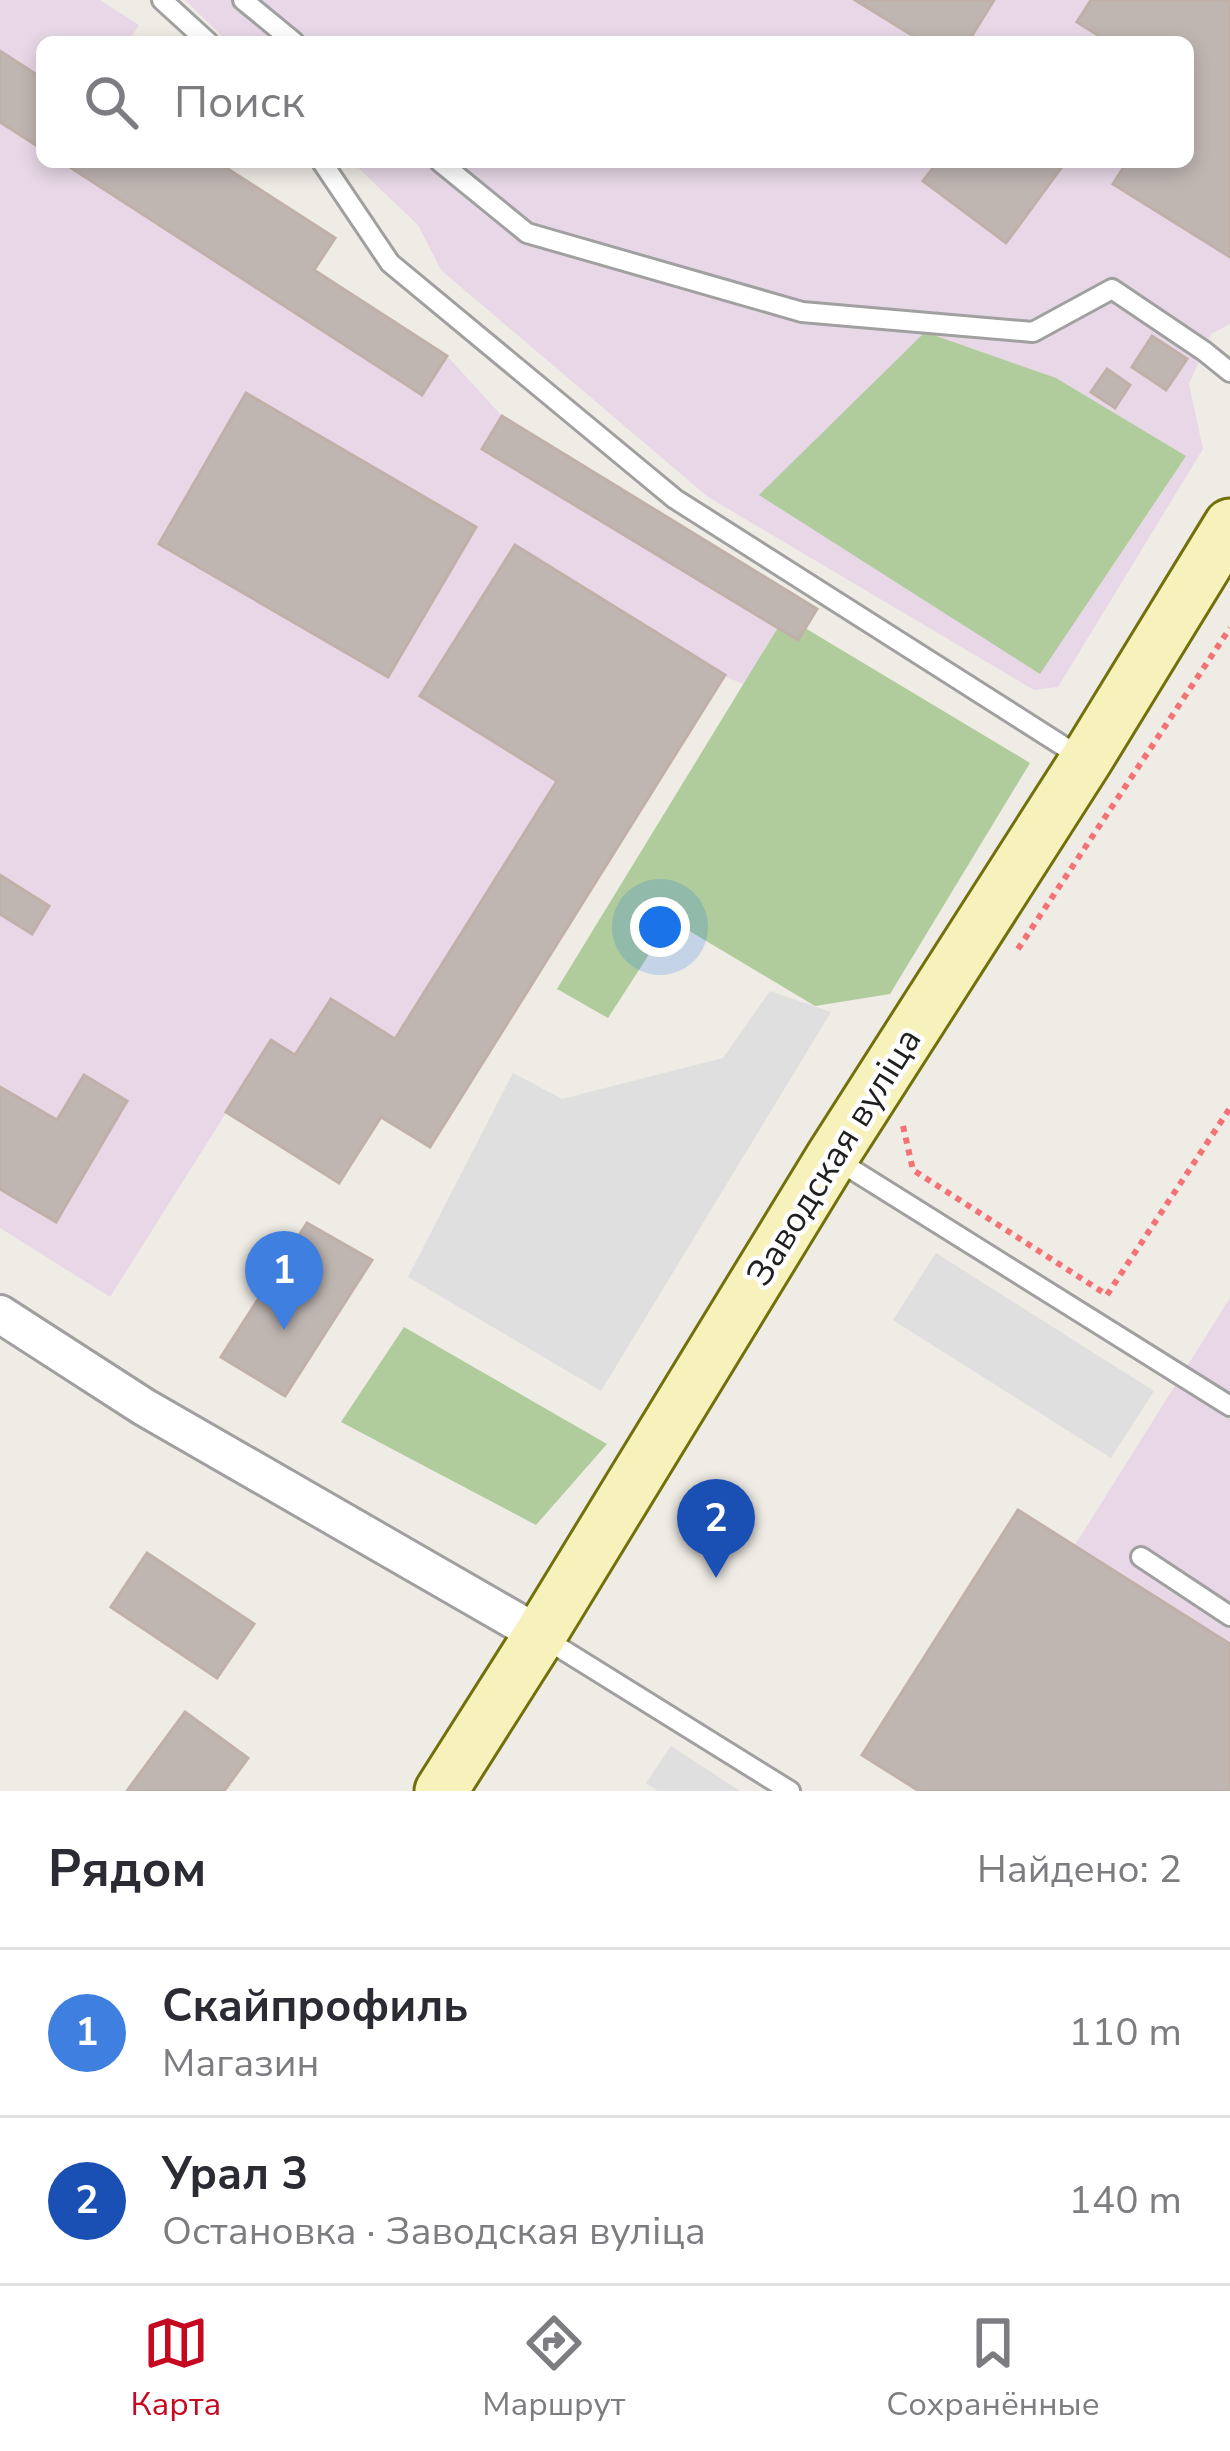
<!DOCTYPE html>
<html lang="ru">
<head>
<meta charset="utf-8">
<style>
  :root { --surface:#fff; --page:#f2f2f3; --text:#2b2b33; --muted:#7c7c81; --line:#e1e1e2; --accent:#c40920 }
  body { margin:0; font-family:"Nunito Sans",sans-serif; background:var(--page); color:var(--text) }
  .you { position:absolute; left:660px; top:927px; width:42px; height:42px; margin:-30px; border:9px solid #fff; border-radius:50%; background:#1a73e8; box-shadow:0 0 0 18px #1a73e833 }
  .badge { display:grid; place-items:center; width:78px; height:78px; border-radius:50%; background:var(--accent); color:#fff; font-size:39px; font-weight:700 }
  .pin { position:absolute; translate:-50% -99px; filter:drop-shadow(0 3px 6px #0008) }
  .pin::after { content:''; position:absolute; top:63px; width:42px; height:36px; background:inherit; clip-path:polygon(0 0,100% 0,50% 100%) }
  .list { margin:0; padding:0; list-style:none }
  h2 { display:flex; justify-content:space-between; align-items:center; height:156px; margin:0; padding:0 48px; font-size:51px }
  h2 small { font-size:39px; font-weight:400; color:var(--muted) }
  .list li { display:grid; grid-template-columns:78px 1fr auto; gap:36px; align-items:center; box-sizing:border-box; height:168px; padding:0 48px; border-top:3px solid var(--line) }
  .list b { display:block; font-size:45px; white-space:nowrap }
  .list p { margin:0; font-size:39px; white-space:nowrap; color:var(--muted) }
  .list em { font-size:39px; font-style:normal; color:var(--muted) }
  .icon { flex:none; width:66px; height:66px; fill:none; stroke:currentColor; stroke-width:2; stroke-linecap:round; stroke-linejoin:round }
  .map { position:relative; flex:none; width:1230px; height:1791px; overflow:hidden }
  .search { position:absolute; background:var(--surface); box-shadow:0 6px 18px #0003; left:36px; right:36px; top:36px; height:132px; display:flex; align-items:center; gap:30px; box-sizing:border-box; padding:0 42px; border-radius:18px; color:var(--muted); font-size:45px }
  .sheet { height:492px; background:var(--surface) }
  nav { display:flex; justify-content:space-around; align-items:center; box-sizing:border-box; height:168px; border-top:3px solid var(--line); background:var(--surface); font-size:33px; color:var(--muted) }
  nav a { display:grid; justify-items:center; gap:6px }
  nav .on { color:var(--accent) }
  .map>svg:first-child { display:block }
  .industrial { fill:#e8d8e7 }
  .forest { fill:#b0cc9c }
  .parking { fill:#dfdfdf }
  .building { fill:#bfb6b2; stroke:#c0b0a8; stroke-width:3 }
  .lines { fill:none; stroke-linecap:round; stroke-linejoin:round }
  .service-casing { stroke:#a0a0a0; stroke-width:24 }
  .minor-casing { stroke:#a0a0a0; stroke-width:42 }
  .secondary-casing { stroke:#71700a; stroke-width:57 }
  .path { stroke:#f37275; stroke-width:6; stroke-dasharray:6 6; stroke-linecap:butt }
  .service { stroke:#fff; stroke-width:18 }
  .minor { stroke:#fff; stroke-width:36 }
  .secondary { stroke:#f7f2bc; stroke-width:51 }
  .labels { text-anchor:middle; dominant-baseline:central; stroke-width:9; stroke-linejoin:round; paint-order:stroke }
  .street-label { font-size:36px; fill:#1f1f1f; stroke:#fff }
</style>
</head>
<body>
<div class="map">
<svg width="1230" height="1791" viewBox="0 0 1230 1791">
  <rect width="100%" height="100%" fill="#efebe5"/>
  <g class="industrial">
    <polygon points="0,0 100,0 139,25 128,42 42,42 42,162 217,162 315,270 447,356 502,416 817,609 798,640 772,696 724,676 430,1147 381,1117 339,1183 226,1113 110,1297 0,1228"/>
    <polygon points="185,0 1230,0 1230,324 1211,334 1189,384 1203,449 1058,687 1034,690 708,497 441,270 418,225 352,162 1188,162 1188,42 228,42"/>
    <polygon points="1230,1298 1230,1791 919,1791 862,1755 1018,1510 1075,1545"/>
  </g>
  <g class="forest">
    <polygon points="925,332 1056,378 1186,456 1040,674 759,495"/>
    <polygon points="785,616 1030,763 890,994 815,1006 671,920 608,1018 557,989"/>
    <polygon points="404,1327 607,1444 536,1525 341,1422"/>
  </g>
  <g class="parking">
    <polygon points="770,991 831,1012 601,1391 408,1277 513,1073 562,1099 723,1058"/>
    <polygon points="936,1253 1154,1391 1111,1458 893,1320"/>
    <polygon points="671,1746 740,1791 658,1791 646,1783"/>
  </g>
  <g class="building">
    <polygon points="855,0 994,0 968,42 923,42"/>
    <polygon points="1091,0 1230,0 1230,257 1113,184 1127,162 1188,162 1188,42 1109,42 1077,22"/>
    <polygon points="0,51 42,78 42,149 0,122"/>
    <polygon points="62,162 217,162 335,238 314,270 447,356 422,395"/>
    <polygon points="938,162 1062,162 1064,164 1006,243 923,181"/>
    <polygon points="1152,336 1187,359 1166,390 1132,367"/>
    <polygon points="1107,369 1130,385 1115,408 1091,392"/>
    <polygon points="246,393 476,527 388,677 159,544"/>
    <polygon points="502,416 817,609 798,640 482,449"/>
    <polygon points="515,545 725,675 430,1147 381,1117 339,1183 226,1112 271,1040 295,1055 331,999 395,1039 557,781 420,696"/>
    <polygon points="0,875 49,906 32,934 0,914"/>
    <polygon points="84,1075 127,1101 56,1222 0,1189 0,1087 57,1120"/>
    <polygon points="307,1223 372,1260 285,1396 221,1357"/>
    <polygon points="1018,1510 1230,1644 1230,1791 919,1791 862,1755"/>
    <polygon points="147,1553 254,1624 217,1678 111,1607"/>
    <polygon points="185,1712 248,1758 224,1791 127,1791"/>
  </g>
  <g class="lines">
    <g class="service-casing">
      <g id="service">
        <polyline points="162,0 208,42"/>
        <polyline points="243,0 294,42"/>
        <polyline points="322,162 390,263 675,499 1082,758"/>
        <polyline points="440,162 527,233 802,312 1033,332 1112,289 1204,351 1230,372"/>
        <polyline points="837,1160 1230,1406"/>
        <polyline points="1141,1557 1230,1616"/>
        <polyline points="544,1638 790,1791"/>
      </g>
    </g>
    <g class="minor-casing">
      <polyline id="minor" points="0,1314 144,1407 540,1635"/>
    </g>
    <g class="secondary-casing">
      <polyline id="secondary" points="441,1791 540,1635 832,1157 1086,760 1230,525"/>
    </g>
    <g class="path">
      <polyline points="1018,949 1230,628"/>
      <polyline points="903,1126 913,1170 1107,1295 1230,1108"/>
    </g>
    <use href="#service" class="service"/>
    <use href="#minor" class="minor"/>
    <use href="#secondary" class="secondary"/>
  </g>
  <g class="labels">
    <g class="street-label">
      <text transform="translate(834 1157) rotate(-58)">Заводская вуліца</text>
    </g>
  </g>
</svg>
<div class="you"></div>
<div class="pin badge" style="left:284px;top:1330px;background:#3f7fe0">1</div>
<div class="pin badge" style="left:716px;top:1578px;background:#1a4fb4">2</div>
<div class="search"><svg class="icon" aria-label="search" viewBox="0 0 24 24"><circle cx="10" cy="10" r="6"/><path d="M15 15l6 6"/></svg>Поиск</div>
</div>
<section class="sheet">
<h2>Рядом<small>Найдено: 2</small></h2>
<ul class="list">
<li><span class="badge" style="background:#3f7fe0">1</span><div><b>Скайпрофиль</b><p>Магазин</p></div><em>110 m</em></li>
<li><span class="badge" style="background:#1a4fb4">2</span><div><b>Урал 3</b><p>Остановка · Заводская вуліца</p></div><em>140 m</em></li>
</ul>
</section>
<nav>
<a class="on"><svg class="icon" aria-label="map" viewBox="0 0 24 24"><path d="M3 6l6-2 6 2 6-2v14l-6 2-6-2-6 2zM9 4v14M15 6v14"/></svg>Карта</a>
<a><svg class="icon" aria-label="directions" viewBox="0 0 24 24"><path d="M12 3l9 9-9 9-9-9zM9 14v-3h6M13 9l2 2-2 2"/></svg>Маршрут</a>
<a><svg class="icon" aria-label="saved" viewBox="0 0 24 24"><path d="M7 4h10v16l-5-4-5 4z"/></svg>Сохранённые</a>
</nav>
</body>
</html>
